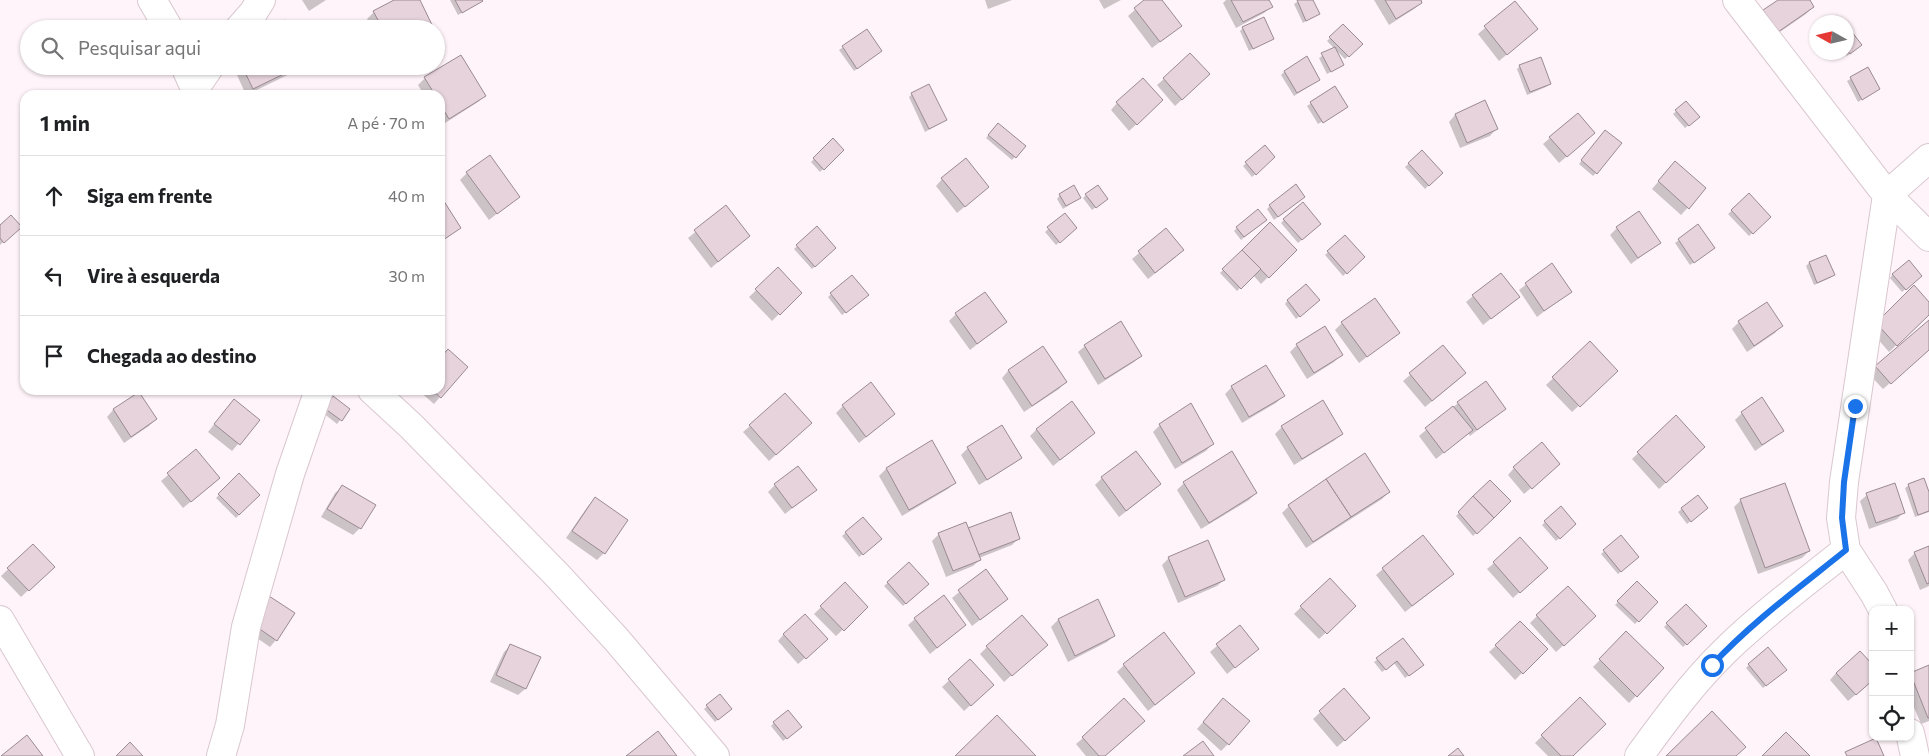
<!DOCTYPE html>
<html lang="pt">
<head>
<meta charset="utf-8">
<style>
  :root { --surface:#fff; --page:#f6f6f6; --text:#202124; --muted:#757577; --line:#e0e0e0 }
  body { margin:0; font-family:Commissioner,sans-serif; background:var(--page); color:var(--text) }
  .controls { position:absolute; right:15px; bottom:15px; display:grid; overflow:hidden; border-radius:10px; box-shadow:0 1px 4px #0004 }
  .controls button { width:45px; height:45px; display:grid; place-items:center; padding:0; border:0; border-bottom:1px solid var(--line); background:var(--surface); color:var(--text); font:25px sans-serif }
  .compass { position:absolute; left:1809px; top:15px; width:45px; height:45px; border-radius:50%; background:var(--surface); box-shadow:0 1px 4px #0004; rotate:278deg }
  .stop { position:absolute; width:15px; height:15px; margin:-11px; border:4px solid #1a73e8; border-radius:50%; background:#fff }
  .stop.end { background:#1a73e8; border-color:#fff; box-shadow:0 1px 5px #0008 }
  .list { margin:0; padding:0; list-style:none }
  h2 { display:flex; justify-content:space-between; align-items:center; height:65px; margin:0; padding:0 20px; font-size:21px }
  h2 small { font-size:16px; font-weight:400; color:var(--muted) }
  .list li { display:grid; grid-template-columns:32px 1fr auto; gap:15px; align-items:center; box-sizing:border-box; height:80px; padding:0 20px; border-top:1px solid var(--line) }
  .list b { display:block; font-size:19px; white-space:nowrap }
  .list em { font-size:16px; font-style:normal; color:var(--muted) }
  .icon { flex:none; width:28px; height:28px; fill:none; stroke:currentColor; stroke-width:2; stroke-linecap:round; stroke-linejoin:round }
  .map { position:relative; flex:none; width:1929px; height:756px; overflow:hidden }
  .search { position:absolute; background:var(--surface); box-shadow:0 1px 4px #0004; left:20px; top:20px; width:425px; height:55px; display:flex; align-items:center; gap:12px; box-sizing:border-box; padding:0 18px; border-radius:28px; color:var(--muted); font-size:19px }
  .panel { position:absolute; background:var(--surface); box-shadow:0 1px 4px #0004; left:20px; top:90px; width:425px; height:305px; border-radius:15px }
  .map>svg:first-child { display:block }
  .shadow { fill:#0003 }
  .building { fill:#e6d3dc; stroke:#9b8a92 }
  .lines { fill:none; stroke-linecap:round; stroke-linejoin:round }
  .minor-casing { stroke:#d9c7cf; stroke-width:30 }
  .minor { stroke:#fff; stroke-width:28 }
  .route { stroke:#1a73e8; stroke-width:6 }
</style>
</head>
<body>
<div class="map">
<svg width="1929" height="756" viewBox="0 0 1929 756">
  <rect width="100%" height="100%" fill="#fff4f9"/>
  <g class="shadow">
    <polygon points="302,0 326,0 309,11"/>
    <polygon points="397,0 418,0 433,29 373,29 367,19 374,12"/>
    <polygon points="450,0 481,0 482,1 458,15"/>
    <polygon points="985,0 1012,0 988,9"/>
    <polygon points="1099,0 1121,0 1104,9"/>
    <polygon points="1146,0 1161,0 1173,32 1152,48 1128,16"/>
    <polygon points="1226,0 1268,0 1271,7 1264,13 1236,28 1223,3"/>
    <polygon points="1300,0 1312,0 1318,14 1303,23 1294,4"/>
    <polygon points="1374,0 1419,0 1421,2 1414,9 1389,25"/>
    <polygon points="1780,0 1808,0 1813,7 1806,14 1771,38 1757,18"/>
    <polygon points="1515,2 1529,36 1499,61 1478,34"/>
    <polygon points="1343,25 1361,44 1345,59 1336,50 1343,65 1327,74 1319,58 1334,48 1327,41"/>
    <polygon points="1243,28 1273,38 1249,51 1240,31"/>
    <polygon points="1846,30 1857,48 1847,56 1844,52 1846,52"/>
    <polygon points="867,31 881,51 854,71 839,50"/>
    <polygon points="460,56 485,95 478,102 442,125 440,122 440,95 424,95 418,85 425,78"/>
    <polygon points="233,66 301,66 298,70 246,95"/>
    <polygon points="1520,66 1550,84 1546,87 1527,95 1517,69"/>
    <polygon points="1867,69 1878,89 1858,102 1847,81"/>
    <polygon points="1284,72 1319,80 1294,96 1281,75"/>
    <polygon points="1164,79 1202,81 1175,106 1157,85"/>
    <polygon points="1335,88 1347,107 1318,124 1307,106"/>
    <polygon points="912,94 946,120 925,132 909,97"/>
    <polygon points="1485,102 1496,129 1490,136 1460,148 1449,122 1455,115"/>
    <polygon points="1117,103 1155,107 1129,131 1111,110"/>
    <polygon points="1686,103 1695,120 1685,128 1673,114"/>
    <polygon points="995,127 1024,146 1012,160 986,138"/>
    <polygon points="1602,135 1596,173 1593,176 1579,164"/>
    <polygon points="1550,138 1586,140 1559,163 1543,144"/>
    <polygon points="833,140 842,150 820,172 811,162"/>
    <polygon points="1265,147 1274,157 1252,177 1243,166"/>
    <polygon points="1422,152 1441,173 1425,189 1405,167"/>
    <polygon points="1669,169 1705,189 1681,215 1652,189"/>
    <polygon points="467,173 518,197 489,220 460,180"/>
    <polygon points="942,179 980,194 957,213 936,186"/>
    <polygon points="1060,195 1079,198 1063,209 1057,199"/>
    <polygon points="1086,195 1103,202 1092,210 1083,198"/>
    <polygon points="1749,195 1769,217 1749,236 1728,214"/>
    <polygon points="440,197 460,228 440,243"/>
    <polygon points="1300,200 1274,220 1267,209 1270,206"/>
    <polygon points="726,207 749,236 711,268 688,238"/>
    <polygon points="1064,214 1073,231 1056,245 1045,232"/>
    <polygon points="1284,220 1317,227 1298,243 1281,223"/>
    <polygon points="1262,223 1241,240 1234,231 1237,228"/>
    <polygon points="1698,226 1710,251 1690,265 1675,243"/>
    <polygon points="0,227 20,227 0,245"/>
    <polygon points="817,228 835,248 812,269 794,249"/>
    <polygon points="1617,228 1659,243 1631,264 1610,235"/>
    <polygon points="1166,230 1176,257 1148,279 1132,259"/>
    <polygon points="1345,237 1363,257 1343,276 1325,255"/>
    <polygon points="1295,250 1261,284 1253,275 1237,291 1220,273 1243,251"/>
    <polygon points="1809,263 1833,275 1830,278 1814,285 1806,266"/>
    <polygon points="1551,265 1570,291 1537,317 1519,290"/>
    <polygon points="778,269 800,293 772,321 749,297"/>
    <polygon points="1893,274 1918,279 1902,292 1890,278"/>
    <polygon points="852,276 864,298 842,315 828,297"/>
    <polygon points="1473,296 1518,297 1483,325 1466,302"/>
    <polygon points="1288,300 1315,303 1296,319 1285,304"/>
    <polygon points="1767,303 1781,326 1775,333 1747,352 1732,329 1739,322"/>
    <polygon points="1929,304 1929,314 1889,352 1870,330"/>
    <polygon points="956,314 1005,322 970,350 949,321"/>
    <polygon points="1929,322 1929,350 1883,389 1869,374"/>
    <polygon points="1342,323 1398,333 1359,363 1335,330"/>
    <polygon points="1324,328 1341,355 1334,362 1307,379 1290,352 1297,345"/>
    <polygon points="1590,343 1616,371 1572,412 1546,385"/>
    <polygon points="1085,346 1141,355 1134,362 1098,385 1078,352"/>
    <polygon points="1443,347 1458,380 1425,407 1403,381"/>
    <polygon points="1043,348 1065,382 1059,389 1024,412 1002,378 1008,371"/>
    <polygon points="440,359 440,397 434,404 418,390 440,390"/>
    <polygon points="1232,387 1283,396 1276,403 1242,423 1225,394"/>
    <polygon points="139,393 156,419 149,426 124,443 107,417 113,410"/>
    <polygon points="330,400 349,409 337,424 322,412"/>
    <polygon points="1458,403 1504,409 1470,436 1468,433 1436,459 1419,436"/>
    <polygon points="843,406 894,414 859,443 836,413"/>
    <polygon points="227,408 258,421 232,451 208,432"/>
    <polygon points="1742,413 1782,431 1775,437 1755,451 1735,420"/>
    <polygon points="1676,417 1703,447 1659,489 1632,459"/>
    <polygon points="1160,425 1212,444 1206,451 1175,469 1153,432"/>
    <polygon points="750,426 803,430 769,461 743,432"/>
    <polygon points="1001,427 1020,457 1013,464 979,485 961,455 968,448"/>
    <polygon points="1282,427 1341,433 1335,440 1294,465 1275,434"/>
    <polygon points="1037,429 1094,433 1053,466 1030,436"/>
    <polygon points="932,442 955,482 948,489 902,516 879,476 886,469"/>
    <polygon points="196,451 211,485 183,508 161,481"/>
    <polygon points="1514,468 1552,470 1524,494 1508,475"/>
    <polygon points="239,475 258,495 236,518 216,498"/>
    <polygon points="1102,478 1152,491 1119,517 1095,485"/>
    <polygon points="1490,482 1509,501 1473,536 1456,516"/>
    <polygon points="1184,483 1256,493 1249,500 1201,529 1177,490"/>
    <polygon points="775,485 815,490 785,514 768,492"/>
    <polygon points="1909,485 1929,495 1929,512 1915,517 1905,488"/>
    <polygon points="342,487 374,505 360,528 353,535 321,517 335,493"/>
    <polygon points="1389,492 1382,499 1306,548 1282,513 1289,506"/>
    <polygon points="1867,495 1904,512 1897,519 1869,529 1860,501"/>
    <polygon points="1698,496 1703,511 1687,524 1678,512"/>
    <polygon points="595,499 604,553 597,560 566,538 588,506"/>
    <polygon points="1741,500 1809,551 1802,558 1758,574 1734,507"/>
    <polygon points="1560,508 1574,524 1556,541 1542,525"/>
    <polygon points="863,518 877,542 859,557 842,536"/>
    <polygon points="968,529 1019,538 1012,545 979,558 980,560 973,566 946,577 932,541 939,534"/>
    <polygon points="1621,537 1635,560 1618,574 1601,554"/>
    <polygon points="33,545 53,567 21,597 1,576"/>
    <polygon points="1929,547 1929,586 1920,590 1908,560 1915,553"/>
    <polygon points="1169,558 1224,580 1217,586 1178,603 1162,565"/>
    <polygon points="909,563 927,584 903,606 884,586"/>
    <polygon points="1494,563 1539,574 1513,598 1487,569"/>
    <polygon points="1383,569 1445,581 1405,612 1376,575"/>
    <polygon points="986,570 1007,599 972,626 952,598"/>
    <polygon points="1330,579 1354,606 1319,639 1294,614"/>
    <polygon points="1637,583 1657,602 1635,624 1615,605"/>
    <polygon points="845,584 867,607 836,636 814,614"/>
    <polygon points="1097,601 1114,636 1107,642 1068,662 1051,627 1058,620"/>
    <polygon points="263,604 276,640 270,647 245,630"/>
    <polygon points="1686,605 1705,626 1683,647 1664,627"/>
    <polygon points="1537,616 1588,623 1556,652 1530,623"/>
    <polygon points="915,619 965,625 930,654 908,625"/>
    <polygon points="1520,623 1546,649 1515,680 1489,652"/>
    <polygon points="1240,626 1250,655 1227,674 1210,652"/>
    <polygon points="1626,633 1663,668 1629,703 1593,667"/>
    <polygon points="784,634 819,646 798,664 778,641"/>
    <polygon points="1403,640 1419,668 1405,678 1394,663 1382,672 1374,662"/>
    <polygon points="511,645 525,689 518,695 490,682 504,652"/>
    <polygon points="987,647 1039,651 1004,682 980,654"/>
    <polygon points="970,661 985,692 964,711 942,687"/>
    <polygon points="1124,665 1194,673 1148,711 1117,672"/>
    <polygon points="1749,665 1782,673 1763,688 1746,668"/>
    <polygon points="1929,667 1929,721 1921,724 1910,698 1910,674"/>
    <polygon points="1836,673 1873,680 1848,701 1830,680"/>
    <polygon points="1344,690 1362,725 1337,747 1313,719"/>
    <polygon points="719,696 727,712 715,722 704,709"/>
    <polygon points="1580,699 1572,756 1548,756 1535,743"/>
    <polygon points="1216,707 1228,744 1221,751 1197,729"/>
    <polygon points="774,723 797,730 783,741 771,726"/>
    <polygon points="1083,738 1104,756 1086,756 1076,744"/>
  </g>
  <g class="building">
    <polygon points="394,0 420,0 434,29 383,29 373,11"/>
    <polygon points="455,0 482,0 483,1 462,13"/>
    <polygon points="1144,0 1162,0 1182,26 1160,42 1134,8"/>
    <polygon points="1231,0 1269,0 1273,7 1243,22"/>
    <polygon points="1297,0 1313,0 1320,14 1306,21"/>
    <polygon points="1385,0 1421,0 1422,3 1396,19"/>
    <polygon points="1778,0 1810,0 1814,7 1778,32 1763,10"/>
    <polygon points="1515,1 1538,29 1507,55 1484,26"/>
    <polygon points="1264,17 1274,39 1253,49 1242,27"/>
    <polygon points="285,20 289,29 267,29"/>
    <polygon points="1343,24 1363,44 1349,57 1329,37"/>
    <polygon points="1848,27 1862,45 1850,54 1846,49 1846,28"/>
    <polygon points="867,29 882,51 857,69 842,46"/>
    <polygon points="1335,47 1344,65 1331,72 1321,53"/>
    <polygon points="1190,53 1210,74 1182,100 1163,78"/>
    <polygon points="461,55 486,96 449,119 440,104 440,95 435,95 424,77"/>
    <polygon points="1307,56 1320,80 1297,93 1284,71"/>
    <polygon points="1541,57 1551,84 1530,92 1519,65"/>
    <polygon points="242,66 300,66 253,89"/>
    <polygon points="1868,67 1880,89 1862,100 1850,77"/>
    <polygon points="1143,78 1163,100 1137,125 1116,102"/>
    <polygon points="929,84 947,120 929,129 911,93"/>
    <polygon points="1335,86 1348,107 1323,123 1310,102"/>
    <polygon points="1485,100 1498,129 1467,143 1455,114"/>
    <polygon points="1686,101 1700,117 1689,126 1675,110"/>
    <polygon points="1578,113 1595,133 1567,157 1549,137"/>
    <polygon points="998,123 1026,146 1016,158 988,135"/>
    <polygon points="1605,130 1622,143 1597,174 1581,160"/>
    <polygon points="833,138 844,150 824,170 813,158"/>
    <polygon points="1265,145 1275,157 1256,175 1245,162"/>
    <polygon points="1422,150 1443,173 1429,186 1408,163"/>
    <polygon points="490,155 520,197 497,214 466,172"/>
    <polygon points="966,158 989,187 965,207 941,178"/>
    <polygon points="1675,161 1706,188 1689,209 1658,181"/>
    <polygon points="1296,184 1305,197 1278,217 1269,205"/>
    <polygon points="1074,185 1081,198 1066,206 1059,194"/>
    <polygon points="1098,185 1108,199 1096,208 1085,194"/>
    <polygon points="1749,193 1771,217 1753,234 1731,210"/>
    <polygon points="440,195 461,228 440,242"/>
    <polygon points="1303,202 1321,224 1302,240 1283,219"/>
    <polygon points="726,205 750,236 718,262 694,230"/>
    <polygon points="1258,209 1267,220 1244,237 1236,227"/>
    <polygon points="1639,211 1661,243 1638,258 1616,227"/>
    <polygon points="1065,213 1077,228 1060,243 1047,227"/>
    <polygon points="11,215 22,227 4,243 0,238 0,225"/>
    <polygon points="1270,222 1297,250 1269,278 1242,250"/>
    <polygon points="1698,224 1715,248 1694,263 1678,239"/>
    <polygon points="817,226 836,248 815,267 796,245"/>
    <polygon points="1166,228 1184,250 1155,273 1138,251"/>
    <polygon points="1345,235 1365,257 1347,274 1327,251"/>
    <polygon points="1242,250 1261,269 1241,289 1222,269"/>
    <polygon points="1826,255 1835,275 1817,283 1809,262"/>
    <polygon points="1909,260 1922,276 1906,290 1892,274"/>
    <polygon points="1552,263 1572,292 1544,311 1525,283"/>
    <polygon points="778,267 802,293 780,315 755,289"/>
    <polygon points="1501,273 1520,297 1491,319 1472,295"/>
    <polygon points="852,275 869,295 846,313 830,293"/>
    <polygon points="1306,284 1320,300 1300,317 1287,300"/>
    <polygon points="1914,285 1929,302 1929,315 1897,346 1876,323"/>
    <polygon points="985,292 1007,322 977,344 955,313"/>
    <polygon points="1375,298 1400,333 1367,357 1341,322"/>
    <polygon points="1767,302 1783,326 1754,346 1738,321"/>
    <polygon points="1929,320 1929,350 1891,384 1875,366"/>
    <polygon points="1121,321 1142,356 1105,379 1084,345"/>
    <polygon points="1325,326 1343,355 1314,373 1296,344"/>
    <polygon points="1590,341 1618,371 1580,407 1552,377"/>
    <polygon points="1443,345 1466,373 1432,401 1409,373"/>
    <polygon points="1043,346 1067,382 1032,406 1008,370"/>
    <polygon points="448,349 468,367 441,398 432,390 440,390 440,358"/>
    <polygon points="1266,365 1285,396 1249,417 1231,386"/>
    <polygon points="1486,381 1506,409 1477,430 1457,402"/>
    <polygon points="871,382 895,414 866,437 842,405"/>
    <polygon points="139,392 157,419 131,437 113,409"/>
    <polygon points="785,393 812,423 776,455 749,425"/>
    <polygon points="333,396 350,409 342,421 324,408"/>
    <polygon points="1762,397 1784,431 1762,445 1741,412"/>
    <polygon points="234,399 260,420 240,445 214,424"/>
    <polygon points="1323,400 1343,434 1302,459 1281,426"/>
    <polygon points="1072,401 1095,433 1060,460 1036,429"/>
    <polygon points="1191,403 1214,444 1182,463 1159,424"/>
    <polygon points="1453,406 1473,430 1444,453 1425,428"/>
    <polygon points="1676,415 1705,447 1666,483 1637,452"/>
    <polygon points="1002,425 1022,458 987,480 967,447"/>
    <polygon points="932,440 956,483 909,510 886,468"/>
    <polygon points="1542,442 1560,464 1532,489 1513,467"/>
    <polygon points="196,449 220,478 191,502 167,473"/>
    <polygon points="1136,451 1161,484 1126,511 1101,477"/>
    <polygon points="1232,451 1257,493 1209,523 1183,482"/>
    <polygon points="1365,453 1390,492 1351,517 1326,479"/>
    <polygon points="798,466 817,490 792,508 774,484"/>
    <polygon points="239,473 260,495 239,515 218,494"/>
    <polygon points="1924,478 1929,492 1929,511 1918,515 1908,484"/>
    <polygon points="1326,479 1351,517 1313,542 1288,505"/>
    <polygon points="1490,480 1511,501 1494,518 1473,496"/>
    <polygon points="1785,483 1810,551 1765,568 1740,499"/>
    <polygon points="1895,483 1905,513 1876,523 1866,493"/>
    <polygon points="342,485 376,505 361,529 327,509"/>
    <polygon points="1698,495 1708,508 1691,522 1681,508"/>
    <polygon points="1473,496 1494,518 1477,534 1458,512"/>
    <polygon points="595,497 628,520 605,554 572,531"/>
    <polygon points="1561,506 1576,524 1560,539 1544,521"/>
    <polygon points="1011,512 1020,539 978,555 968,528"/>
    <polygon points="863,517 882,539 863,555 845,532"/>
    <polygon points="966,522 981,560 953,571 938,533"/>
    <polygon points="1423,535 1454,574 1412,606 1382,568"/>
    <polygon points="1621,535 1639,557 1621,572 1603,550"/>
    <polygon points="1520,537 1548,568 1520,593 1493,562"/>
    <polygon points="1208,540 1225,580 1185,597 1168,557"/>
    <polygon points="33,544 55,567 29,591 7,568"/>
    <polygon points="1929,546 1929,583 1927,584 1914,552"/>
    <polygon points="909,562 929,584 906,604 887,582"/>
    <polygon points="986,569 1008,599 980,620 958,590"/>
    <polygon points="1330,578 1356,606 1327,634 1300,606"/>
    <polygon points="1637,581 1658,602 1639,622 1617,601"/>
    <polygon points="845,582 868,607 844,631 820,606"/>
    <polygon points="1568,586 1596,616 1564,646 1536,615"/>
    <polygon points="944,595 966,625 937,648 914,618"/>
    <polygon points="269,596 295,613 277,641 251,623"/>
    <polygon points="1098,599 1115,636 1075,656 1058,619"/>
    <polygon points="1686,604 1707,626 1687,645 1666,623"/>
    <polygon points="805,614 828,639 806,659 783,634"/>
    <polygon points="1022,615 1048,645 1012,676 986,646"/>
    <polygon points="1520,621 1548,649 1523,674 1495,645"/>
    <polygon points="1240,625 1259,649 1235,668 1216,644"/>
    <polygon points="1626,631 1664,668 1637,697 1599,659"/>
    <polygon points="1164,632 1195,673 1155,705 1123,664"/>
    <polygon points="1403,638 1424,665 1409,676 1397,661 1386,670 1376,658"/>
    <polygon points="510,644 541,657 526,689 496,675"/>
    <polygon points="1768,647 1787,670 1766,686 1748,664"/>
    <polygon points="1860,651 1873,665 1873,680 1856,695 1836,673"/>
    <polygon points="970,659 994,685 971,706 948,679"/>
    <polygon points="1929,665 1929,718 1928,718 1910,673"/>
    <polygon points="1344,688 1370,718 1345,741 1319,711"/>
    <polygon points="720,694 732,709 718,720 706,705"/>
    <polygon points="1580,697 1606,724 1573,756 1561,756 1541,735"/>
    <polygon points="1124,698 1145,721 1105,756 1099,756 1082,737"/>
    <polygon points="1223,698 1250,721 1229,745 1203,722"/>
    <polygon points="788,710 802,727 787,739 773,722"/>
    <polygon points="1712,711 1746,747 1736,756 1666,756"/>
    <polygon points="997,715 1036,756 955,756"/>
    <polygon points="658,731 677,756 626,756"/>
    <polygon points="1786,732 1810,756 1762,756"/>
    <polygon points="27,735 43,756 1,756"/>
    <polygon points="1876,738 1884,756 1847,756 1845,752"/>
    <polygon points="1203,741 1214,756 1183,756"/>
    <polygon points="130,742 143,756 116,756"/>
    <polygon points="1458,748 1464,756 1448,756"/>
  </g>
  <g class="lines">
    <g class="minor-casing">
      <g id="minor">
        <polyline points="152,0 169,29"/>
        <polyline points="1737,0 1887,195 1929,237"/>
        <polyline points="239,29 253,13 261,0"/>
        <polyline points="185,66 198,95"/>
        <polyline points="195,88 210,66"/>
        <polyline points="372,390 411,426 557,575 616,639 715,756"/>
        <polyline points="1883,610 1874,593 1846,550 1841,518 1844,482 1887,195 1929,158"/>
        <polyline points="0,620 80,756"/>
        <polyline points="1910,733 1915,756"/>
        <polyline points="221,756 230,725 246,627 290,474 319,390"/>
        <path d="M1639 756C1666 719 1693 682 1726 650 1763 614 1805 583 1846 550"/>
      </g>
    </g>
    <use href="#minor" class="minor"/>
  </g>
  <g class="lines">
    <path class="route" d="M1712 665C1752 622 1800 587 1846 550L1842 518 1844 482 1855 406"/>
  </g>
</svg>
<div class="controls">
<button>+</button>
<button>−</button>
<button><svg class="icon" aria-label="locate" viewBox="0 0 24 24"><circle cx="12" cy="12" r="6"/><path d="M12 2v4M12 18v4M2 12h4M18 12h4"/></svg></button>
</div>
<svg class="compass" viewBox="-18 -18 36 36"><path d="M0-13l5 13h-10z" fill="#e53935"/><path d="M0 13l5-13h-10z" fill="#757577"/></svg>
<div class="stop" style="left:1712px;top:665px"></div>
<div class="stop end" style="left:1855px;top:406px"></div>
<div class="search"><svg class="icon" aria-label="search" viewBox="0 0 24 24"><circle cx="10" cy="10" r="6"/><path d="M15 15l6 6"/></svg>Pesquisar aqui</div>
<section class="panel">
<h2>1 min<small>A pé · 70 m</small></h2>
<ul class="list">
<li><svg class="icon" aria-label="ahead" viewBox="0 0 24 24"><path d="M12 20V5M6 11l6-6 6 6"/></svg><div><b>Siga em frente</b></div><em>40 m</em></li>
<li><svg class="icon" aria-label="left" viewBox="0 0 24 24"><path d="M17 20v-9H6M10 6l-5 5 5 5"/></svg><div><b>Vire à esquerda</b></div><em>30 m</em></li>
<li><svg class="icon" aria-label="arrive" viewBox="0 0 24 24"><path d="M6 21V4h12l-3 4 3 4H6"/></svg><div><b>Chegada ao destino</b></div></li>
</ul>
</section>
</div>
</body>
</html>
